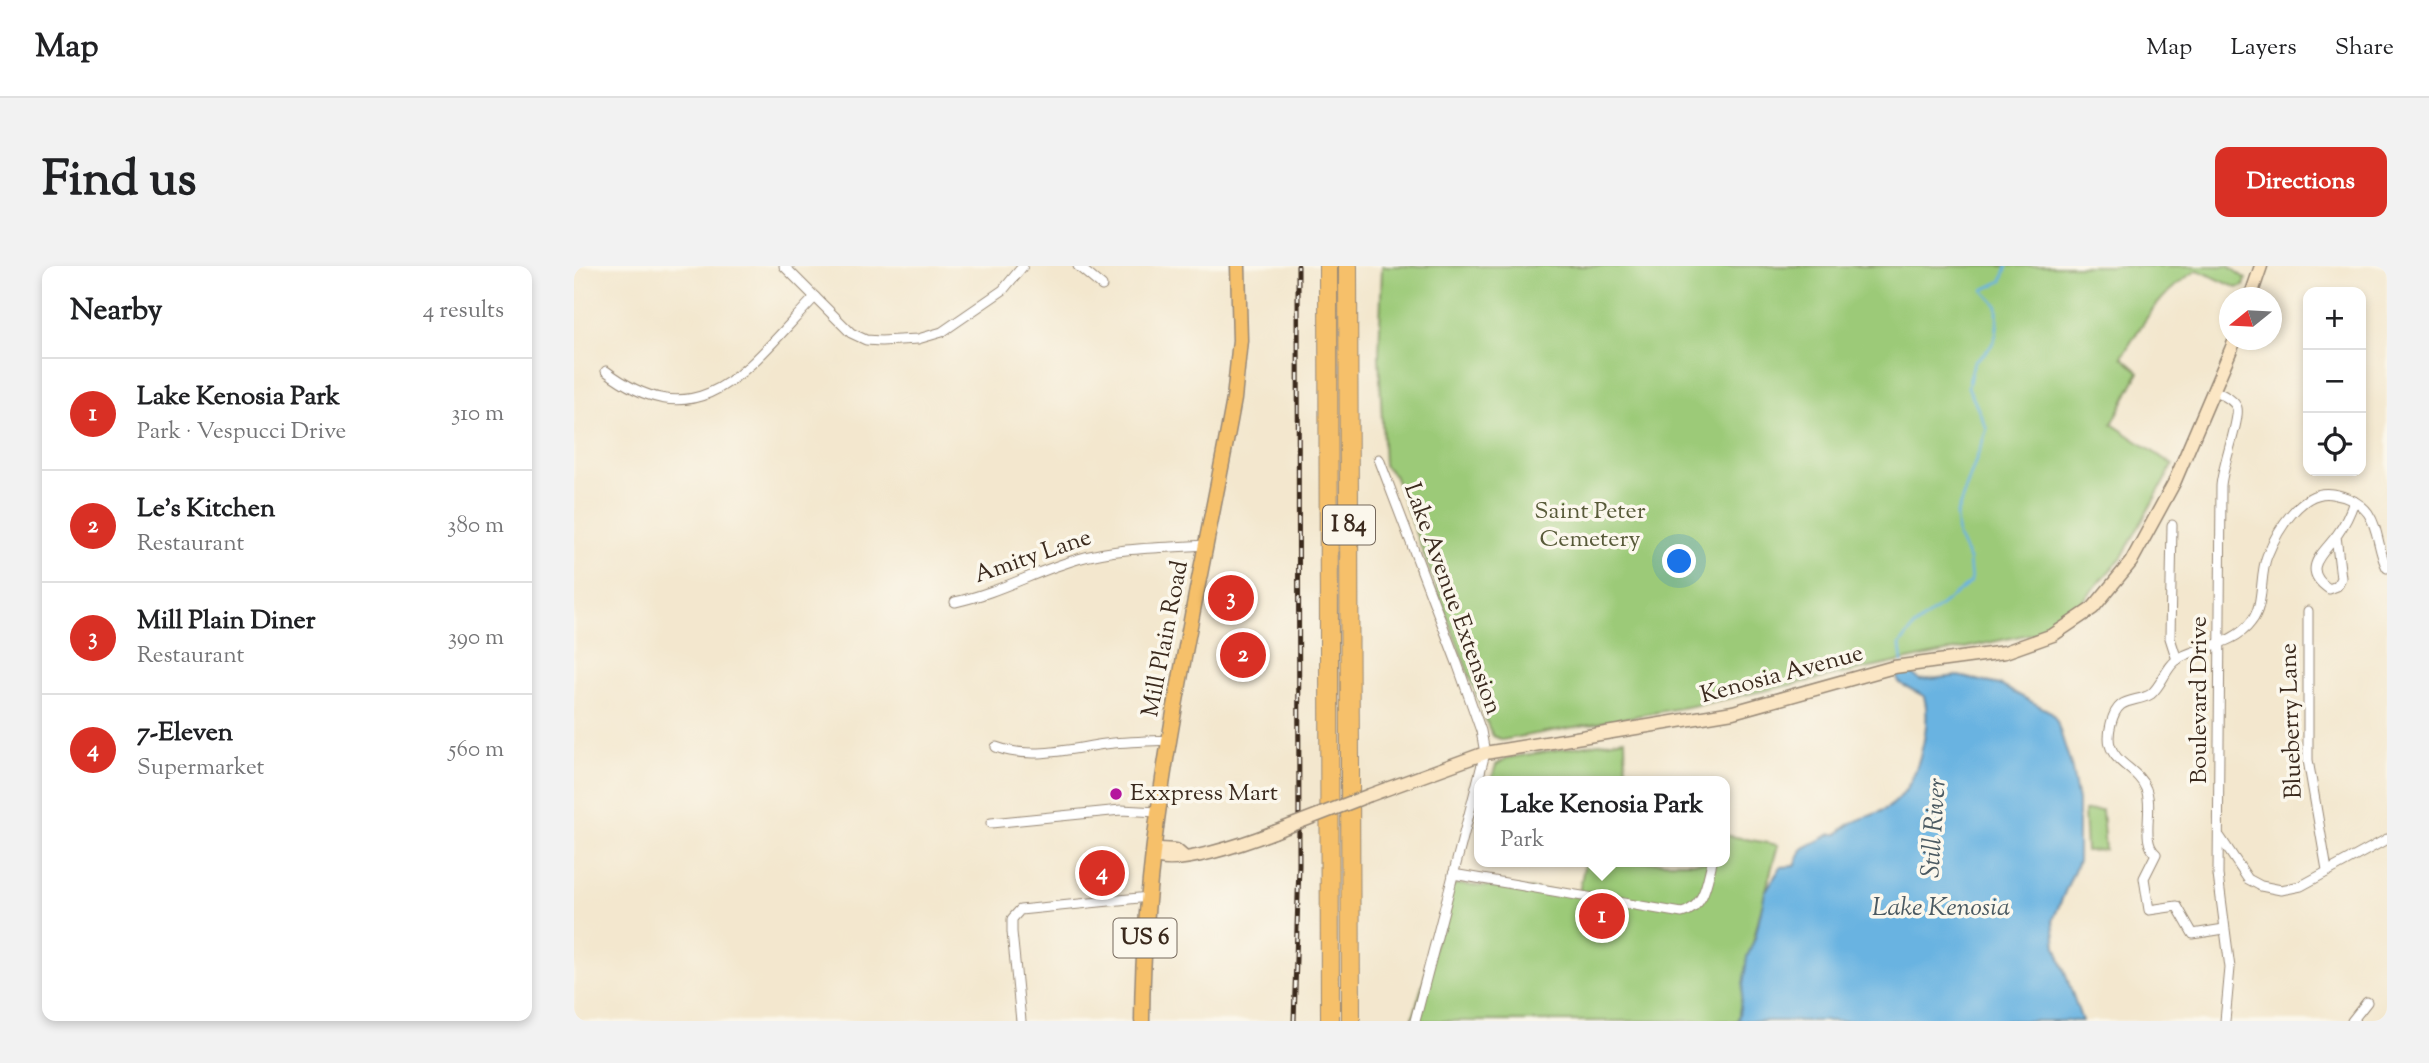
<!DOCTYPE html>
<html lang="en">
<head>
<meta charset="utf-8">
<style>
  :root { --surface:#fff; --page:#f2f2f2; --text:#202124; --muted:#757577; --line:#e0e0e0; --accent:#d93025 }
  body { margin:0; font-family:"Sorts Mill Goudy",serif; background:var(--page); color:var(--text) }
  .controls { position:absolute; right:21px; top:21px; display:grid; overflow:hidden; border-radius:14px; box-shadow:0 4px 10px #0003 }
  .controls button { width:63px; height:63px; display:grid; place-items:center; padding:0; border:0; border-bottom:2px solid var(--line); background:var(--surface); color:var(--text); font:35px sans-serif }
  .compass { position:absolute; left:1645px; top:21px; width:63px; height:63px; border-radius:50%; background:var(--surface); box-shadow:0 4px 10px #0003; rotate:252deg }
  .you { position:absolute; left:1106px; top:296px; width:24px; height:24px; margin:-18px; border:5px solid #fff; border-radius:50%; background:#1a73e8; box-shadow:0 0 0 10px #1a73e833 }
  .badge { display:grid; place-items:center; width:46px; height:46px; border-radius:50%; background:var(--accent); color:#fff; font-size:23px; font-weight:700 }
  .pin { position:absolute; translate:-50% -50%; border:4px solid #fff; box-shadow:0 2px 7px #0006 }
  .popup { position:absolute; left:900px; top:510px; width:256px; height:91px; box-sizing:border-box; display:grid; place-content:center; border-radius:14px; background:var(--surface); filter:drop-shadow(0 2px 5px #0005); font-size:23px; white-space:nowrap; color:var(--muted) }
  .popup b { font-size:26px; color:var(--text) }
  .popup::after { content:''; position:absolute; left:50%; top:100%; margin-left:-14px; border:14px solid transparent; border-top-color:var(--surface) }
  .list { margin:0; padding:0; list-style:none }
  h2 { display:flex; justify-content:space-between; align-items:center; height:91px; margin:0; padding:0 28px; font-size:30px }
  h2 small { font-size:23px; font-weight:400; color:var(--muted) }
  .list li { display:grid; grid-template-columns:46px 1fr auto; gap:21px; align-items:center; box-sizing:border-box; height:112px; padding:0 28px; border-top:2px solid var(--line) }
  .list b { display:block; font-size:26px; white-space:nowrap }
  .list p { margin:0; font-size:23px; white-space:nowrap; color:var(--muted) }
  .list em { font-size:23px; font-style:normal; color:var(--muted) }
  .icon { flex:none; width:38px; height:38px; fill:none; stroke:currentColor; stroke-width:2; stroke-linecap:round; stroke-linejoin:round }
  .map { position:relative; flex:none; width:1813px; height:755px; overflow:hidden; border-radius:14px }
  header { display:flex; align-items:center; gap:42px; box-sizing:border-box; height:98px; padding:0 35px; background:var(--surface); border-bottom:2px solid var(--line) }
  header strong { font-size:33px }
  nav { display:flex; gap:38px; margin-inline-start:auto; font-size:24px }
  .intro { display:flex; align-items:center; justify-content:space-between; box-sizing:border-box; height:168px; padding:0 42px }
  h1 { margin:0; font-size:49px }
  .button { padding:18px 32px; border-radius:14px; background:var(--accent); color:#fff; font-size:24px; font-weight:700 }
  main { display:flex; gap:42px; padding:0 42px }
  aside { flex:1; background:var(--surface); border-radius:14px; box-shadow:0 4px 10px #0003 }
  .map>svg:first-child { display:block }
  .green { fill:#9cca78; stroke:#6c7a4b; stroke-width:2 }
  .water { fill:#69b3e1; stroke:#526e80; stroke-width:2 }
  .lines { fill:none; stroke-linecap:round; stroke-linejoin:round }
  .stream { stroke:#69b3e1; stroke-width:2.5 }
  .street-casing { stroke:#978876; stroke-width:11 }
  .secondary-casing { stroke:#978876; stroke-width:15 }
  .primary-casing { stroke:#978876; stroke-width:17 }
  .highway-casing { stroke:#978876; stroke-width:20 }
  .street { stroke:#fff; stroke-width:9 }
  .secondary { stroke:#fbe6c4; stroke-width:12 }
  .primary { stroke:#f6c06b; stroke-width:14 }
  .highway { stroke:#f6c06b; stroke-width:18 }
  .rail-casing { stroke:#3b2a1e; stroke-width:5 }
  .rail { stroke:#fbf7ec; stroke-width:2.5; stroke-dasharray:8; stroke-linecap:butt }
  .secondary-bridge-casing { stroke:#978876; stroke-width:15; stroke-linecap:butt }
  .secondary-bridge { stroke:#fbe6c4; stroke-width:12 }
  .poi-dot { fill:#b5179e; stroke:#fbf7ec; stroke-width:2.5 }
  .labels { text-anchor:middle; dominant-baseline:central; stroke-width:7; stroke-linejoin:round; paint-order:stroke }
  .shield { fill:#fbf7ec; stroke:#75685c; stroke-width:2 }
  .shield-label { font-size:23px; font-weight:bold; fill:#3b2a1e }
  .park-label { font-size:24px; fill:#585a39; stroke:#fbf7ec }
  .street-label { font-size:24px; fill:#3b2a1e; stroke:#fbf7ec }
  .poi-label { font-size:24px; fill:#3b2a1e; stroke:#fbf7ec; text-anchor:start }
  .water-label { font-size:26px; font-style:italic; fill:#4b5a62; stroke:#fbf7ec }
</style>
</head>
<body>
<header>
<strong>Map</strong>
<nav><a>Map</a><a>Layers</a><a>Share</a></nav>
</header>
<div class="intro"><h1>Find us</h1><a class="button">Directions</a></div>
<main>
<aside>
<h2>Nearby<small>4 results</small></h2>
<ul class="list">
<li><span class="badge">1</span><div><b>Lake Kenosia Park</b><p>Park · Vespucci Drive</p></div><em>310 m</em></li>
<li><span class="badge">2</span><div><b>Le's Kitchen</b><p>Restaurant</p></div><em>380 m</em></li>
<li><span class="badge">3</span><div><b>Mill Plain Diner</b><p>Restaurant</p></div><em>390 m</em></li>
<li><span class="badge">4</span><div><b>7-Eleven</b><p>Supermarket</p></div><em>560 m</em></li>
</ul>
</aside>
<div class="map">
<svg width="1813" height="755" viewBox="0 0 1813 755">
  <rect width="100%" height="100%" fill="#fbf7ec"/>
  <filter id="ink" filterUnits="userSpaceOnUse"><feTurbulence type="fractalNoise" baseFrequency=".0143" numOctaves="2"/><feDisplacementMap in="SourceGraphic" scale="14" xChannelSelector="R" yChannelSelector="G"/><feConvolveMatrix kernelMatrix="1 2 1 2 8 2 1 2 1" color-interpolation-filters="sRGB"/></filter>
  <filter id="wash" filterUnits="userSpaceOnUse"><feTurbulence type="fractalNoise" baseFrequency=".00686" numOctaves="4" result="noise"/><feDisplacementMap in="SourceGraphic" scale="28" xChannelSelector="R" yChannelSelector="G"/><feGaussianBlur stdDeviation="1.57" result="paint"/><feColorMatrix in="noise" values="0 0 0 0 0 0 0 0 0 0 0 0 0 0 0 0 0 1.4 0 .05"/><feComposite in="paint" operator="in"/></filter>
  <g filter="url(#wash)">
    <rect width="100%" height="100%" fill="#f3e7ce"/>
    <g class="green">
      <path d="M808 0H1654L1672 13 1670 20 1663 22 1624 4C1587 25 1569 56 1548 91L1565 106 1538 158 1599 199 1548 291 1506 338 1465 366 1123 439 928 474 919 470 915 462 820 209 810 199 805 90Z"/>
      <polygon points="1051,473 1052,515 917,515 922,499 933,492"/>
      <polygon points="1528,544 1531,584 1512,585 1510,545"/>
      <path d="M1151 569 1204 579C1188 638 1173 695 1164 755H838L878 618 1005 627 1011 596H1150Z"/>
    </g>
    <path class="water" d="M1333 404 1346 414 1384 410 1426 419 1477 446 1483 456 1497 499 1504 535V595L1479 654 1482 681 1508 755H1164L1173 691 1181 672 1191 626 1207 601 1221 600 1228 583 1257 568H1264C1280 549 1302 553 1320 537 1344 517 1358 459 1350 430L1325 417 1322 409Z"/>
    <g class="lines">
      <path class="stream" d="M1328 397 1326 379 1340 361 1397 316 1395 294 1384 271 1382 250 1413 163 1394 121 1400 95C1425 80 1424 66 1423 39L1409 24 1428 15 1433 0"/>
    </g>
  </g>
  <g filter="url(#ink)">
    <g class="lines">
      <g class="street-casing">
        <g id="street">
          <polyline points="210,0 277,67 292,74 307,75 344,73 368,66 429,24 449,0"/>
          <polyline points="504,0 528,20"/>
          <path d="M32 105C128 178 177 97 241 31"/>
          <path d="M1641 125C1648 129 1660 133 1663 142 1666 154 1648 201 1647 220L1644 609 1656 702 1651 755"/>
          <polyline points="805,193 883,397 907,465 911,487 841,755"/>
          <polyline points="1598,259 1596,372 1603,394"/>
          <path d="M1762 270 1767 312 1763 320 1755 323C1726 303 1749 288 1763 269 1771 258 1776 248 1780 235"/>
          <path d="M381 336C424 327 462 305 504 293 545 281 590 282 633 279"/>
          <polyline points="1734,345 1734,494 1753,604"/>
          <path d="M422 481C457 494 495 483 531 478 552 475 575 475 597 474"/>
          <polyline points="417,557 547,544 584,546"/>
          <polyline points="1646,571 1674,613 1687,620 1707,624 1727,620 1813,573"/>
          <path d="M879 608 1108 647C1131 641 1133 615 1138 596"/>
          <path d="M1650 663 1619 668 1603 640 1575 644 1570 612 1582 588C1566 575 1580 543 1572 523 1565 504 1541 498 1536 479 1533 468 1538 446 1547 439 1555 433 1568 434 1577 428 1589 418 1592 399 1607 391 1630 379 1660 379 1677 356 1691 339 1685 310 1693 290 1703 265 1727 223 1758 228 1771 230 1786 236 1794 247 1805 263 1804 285 1813 302"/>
          <polyline points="447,755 438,666 438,653 446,644 575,631"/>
          <polyline points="1778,755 1793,736"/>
        </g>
      </g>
      <g class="secondary-casing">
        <g id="secondary">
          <polyline points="1676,32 1687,0"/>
          <polyline points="796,529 911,487 1159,446 1320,401 1431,386 1479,369 1519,342 1557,296 1600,217 1661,74"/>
          <path d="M609 590 602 584 586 583 578 589C597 604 677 575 700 566"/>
        </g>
      </g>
      <g class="primary-casing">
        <path id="primary" d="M568 755C569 546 623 338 660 133L666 74 664 0"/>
      </g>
      <g class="highway-casing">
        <g id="highway">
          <polyline points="754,0 756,755"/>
          <polyline points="774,0 777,755"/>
        </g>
      </g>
      <use href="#street" class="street"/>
      <use href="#secondary" class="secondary"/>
      <use href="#primary" class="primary"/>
      <use href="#highway" class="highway"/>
      <g class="rail-casing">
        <polyline id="rail" points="720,755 725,599 724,0"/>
      </g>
      <use href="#rail" class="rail"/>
      <g class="secondary-bridge-casing">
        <polyline id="secondary-bridge" points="700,566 796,529"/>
      </g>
      <use href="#secondary-bridge" class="secondary-bridge"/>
    </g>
  </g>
  <circle class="poi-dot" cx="542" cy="528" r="7"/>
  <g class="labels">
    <g class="shield">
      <rect x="749" y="239.5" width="52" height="39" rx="5"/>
      <rect x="539.5" y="652.5" width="63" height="39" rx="5"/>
    </g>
    <g class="shield-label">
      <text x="775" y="259">I 84</text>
      <text x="571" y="672">US 6</text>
    </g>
    <g class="park-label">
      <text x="1016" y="246">Saint Peter<tspan x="1016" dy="28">Cemetery</tspan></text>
    </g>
    <g class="street-label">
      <text transform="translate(459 291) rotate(-19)">Amity Lane</text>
      <text transform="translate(878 333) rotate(70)">Lake Avenue Extension</text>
      <text transform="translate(592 373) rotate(-79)">Mill Plain Road</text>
      <text transform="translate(1208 409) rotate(-15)">Kenosia Avenue</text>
      <text transform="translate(1626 434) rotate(-90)">Boulevard Drive</text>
      <text transform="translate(1718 455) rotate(-92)">Blueberry Lane</text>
    </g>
    <g class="poi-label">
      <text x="556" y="528">Exxpress Mart</text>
    </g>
    <g class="water-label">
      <text transform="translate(1361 562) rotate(-86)">Still River</text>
      <text x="1367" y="642">Lake Kenosia</text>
    </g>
  </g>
</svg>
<div class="controls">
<button>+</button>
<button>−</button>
<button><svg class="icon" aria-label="locate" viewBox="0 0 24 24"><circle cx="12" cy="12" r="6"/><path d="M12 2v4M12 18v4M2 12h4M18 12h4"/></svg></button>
</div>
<svg class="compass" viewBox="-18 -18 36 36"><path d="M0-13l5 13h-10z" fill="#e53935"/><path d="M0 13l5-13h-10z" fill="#757577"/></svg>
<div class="you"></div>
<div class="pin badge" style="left:1028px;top:650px">1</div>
<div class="popup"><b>Lake Kenosia Park</b>Park</div>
<div class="pin badge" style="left:669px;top:389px">2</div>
<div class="pin badge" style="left:657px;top:332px">3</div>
<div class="pin badge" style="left:528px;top:607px">4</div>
</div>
</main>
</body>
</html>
